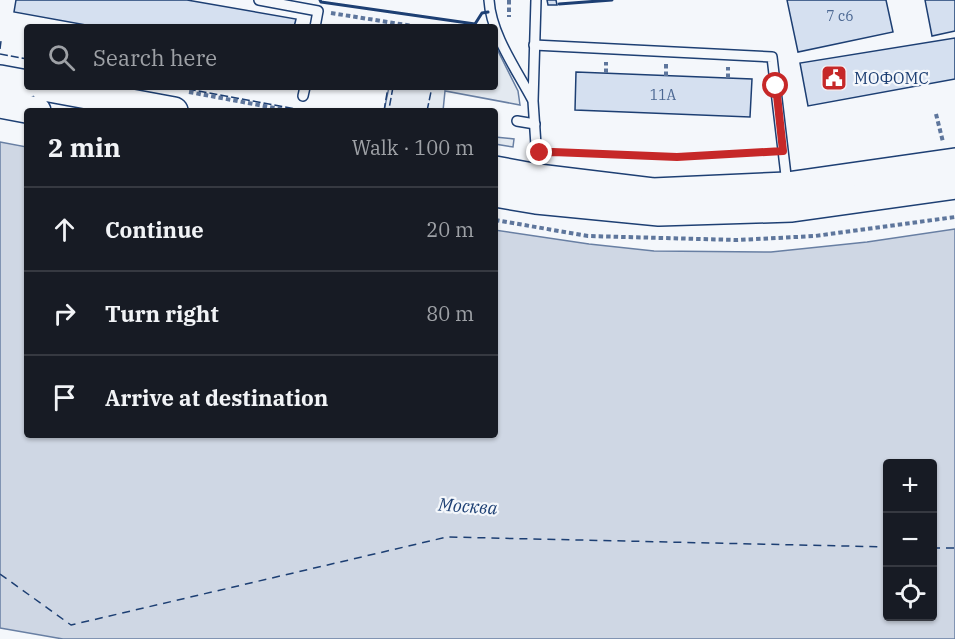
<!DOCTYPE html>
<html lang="en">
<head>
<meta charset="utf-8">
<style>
  :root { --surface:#171b24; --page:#242831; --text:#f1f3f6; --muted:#9ea1a6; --line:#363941 }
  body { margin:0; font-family:"IBM Plex Serif",serif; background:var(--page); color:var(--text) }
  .controls { position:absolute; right:18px; bottom:18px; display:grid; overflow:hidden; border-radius:6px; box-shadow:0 2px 4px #0004 }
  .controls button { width:54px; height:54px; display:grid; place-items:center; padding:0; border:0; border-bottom:2px solid var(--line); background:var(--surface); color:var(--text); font:30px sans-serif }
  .stop { position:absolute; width:18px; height:18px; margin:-14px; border:4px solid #c62828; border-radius:50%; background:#fff }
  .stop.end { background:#c62828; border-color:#fff; box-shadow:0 2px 6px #0008 }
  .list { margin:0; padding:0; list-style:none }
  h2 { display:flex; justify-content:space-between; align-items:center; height:78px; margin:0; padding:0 24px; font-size:26px }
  h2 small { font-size:20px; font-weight:400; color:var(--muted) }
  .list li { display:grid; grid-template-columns:39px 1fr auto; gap:18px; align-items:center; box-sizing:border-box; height:84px; padding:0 24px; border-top:2px solid var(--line) }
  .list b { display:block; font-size:22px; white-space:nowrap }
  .list em { font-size:20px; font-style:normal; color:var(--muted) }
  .icon { flex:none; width:33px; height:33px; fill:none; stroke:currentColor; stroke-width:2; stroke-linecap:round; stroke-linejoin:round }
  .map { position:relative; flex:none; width:955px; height:639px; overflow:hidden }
  .search { position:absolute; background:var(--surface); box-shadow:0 2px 4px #0004; left:24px; top:24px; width:474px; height:66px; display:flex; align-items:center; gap:15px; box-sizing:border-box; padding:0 21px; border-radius:6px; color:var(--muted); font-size:22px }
  .panel { position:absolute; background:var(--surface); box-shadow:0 2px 4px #0004; left:24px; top:108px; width:474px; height:330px; border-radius:6px }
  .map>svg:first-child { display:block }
  .green { fill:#e3e9f0; stroke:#687fa3; stroke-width:1.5 }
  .water { fill:#cfd7e4; stroke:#687fa3; stroke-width:1.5; fill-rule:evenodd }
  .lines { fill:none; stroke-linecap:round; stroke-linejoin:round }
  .ferry { stroke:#1d3f73; stroke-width:1.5; stroke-dasharray:8 6; stroke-linecap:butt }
  .building { fill:#d5e0f0; stroke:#1d3f73; stroke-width:1.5 }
  .lane-casing { stroke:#1d3f73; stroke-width:12 }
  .secondary-casing { stroke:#1d3f73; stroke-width:30 }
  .path { stroke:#5e769c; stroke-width:4; stroke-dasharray:4.5 3; stroke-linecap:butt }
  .lane { stroke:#f4f7fb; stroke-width:9 }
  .secondary { stroke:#f4f7fb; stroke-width:27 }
  .fence { stroke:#1d3f73; stroke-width:1.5; stroke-dasharray:8 3; stroke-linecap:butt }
  .wall { stroke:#1d3f73; stroke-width:3 }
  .route { stroke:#c62828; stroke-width:8 }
  .labels { text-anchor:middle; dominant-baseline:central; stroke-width:4.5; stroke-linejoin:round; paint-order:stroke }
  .number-label { font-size:14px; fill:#4b6792 }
  .poi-label { font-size:16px; fill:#1d3f73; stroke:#f4f7fb; text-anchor:start }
  .water-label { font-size:18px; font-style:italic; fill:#1d3f73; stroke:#f4f7fb }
</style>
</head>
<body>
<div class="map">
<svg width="955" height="639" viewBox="0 0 955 639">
  <rect width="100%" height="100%" fill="#f4f7fb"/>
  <g class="green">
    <polygon points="495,45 518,91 520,105 445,91 443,111 384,111 389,87 495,87"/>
    <polygon points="495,137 514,139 513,147 495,144"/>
  </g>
  <path class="water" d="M0 142 27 147V435H495V230L589 244 654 251 771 252 867 242 955 229V639H63L0 628ZM888 464H932V616H888Z"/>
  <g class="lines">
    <g class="ferry">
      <polyline points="932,548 955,548"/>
      <polyline points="0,574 71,625 447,537 888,547"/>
    </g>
  </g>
  <g class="building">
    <polygon points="16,0 187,0 296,19 294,27 97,27 14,12"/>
    <polygon points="547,0 556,0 557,5 548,5"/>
    <polygon points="787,0 886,0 893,32 798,52"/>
    <polygon points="925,0 955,0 955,31 932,36"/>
    <polygon points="955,38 955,79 808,106 800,63"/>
    <polygon points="576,72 752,79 750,117 575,110"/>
  </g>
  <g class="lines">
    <g class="lane-casing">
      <g id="lane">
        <polyline points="259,0 318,11 315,27"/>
        <path d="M489 0C491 34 516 69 532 99"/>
        <polyline points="536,0 533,101 538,175"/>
        <polyline points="534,45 772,57 787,184"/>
        <polyline points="303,96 305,87"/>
        <polyline points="517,121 535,124"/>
      </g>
    </g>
    <g class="secondary-casing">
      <g id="secondary">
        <polyline points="0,79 27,84"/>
        <polyline points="44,87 174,111"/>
        <polyline points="0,104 37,111"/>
        <polyline points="495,170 538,178 653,192 787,186 955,162"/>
        <polyline points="495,193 536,200 659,212 792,208 955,185"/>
      </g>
    </g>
    <g class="path">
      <polyline points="509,0 509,17"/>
      <polyline points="331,13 419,27"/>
      <polyline points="666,64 666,76"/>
      <polyline points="606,73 606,62"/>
      <polyline points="728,78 728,67"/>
      <polyline points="189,92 291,111"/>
      <polyline points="936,114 943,142"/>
      <polyline points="551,152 677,157 771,152"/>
      <polyline points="495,220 588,236 738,240 815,236 955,217"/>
    </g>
    <use href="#lane" class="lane"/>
    <use href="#secondary" class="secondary"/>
    <g class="fence">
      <polyline points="0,49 1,41"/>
      <polyline points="0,54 27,59"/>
      <polyline points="177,87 307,111"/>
      <polyline points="393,87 389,109 401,111"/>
      <polyline points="384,111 388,87"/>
      <polyline points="427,111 432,87"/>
    </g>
    <g class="wall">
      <polyline points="320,0 321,2 475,24 482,13 488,12"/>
      <polyline points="559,4 612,0"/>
    </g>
  </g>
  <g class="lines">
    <polyline class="route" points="540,153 553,152 677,157 783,151 776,86"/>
  </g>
  <defs>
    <g id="civic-square" transform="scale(1.35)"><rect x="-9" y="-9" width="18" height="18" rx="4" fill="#c62828" stroke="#f4f7fb"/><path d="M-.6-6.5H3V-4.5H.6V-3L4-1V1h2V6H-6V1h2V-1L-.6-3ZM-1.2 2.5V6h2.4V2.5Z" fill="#fff"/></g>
  </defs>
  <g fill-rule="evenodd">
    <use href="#civic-square" x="834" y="78"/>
  </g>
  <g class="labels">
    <g class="number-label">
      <text x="840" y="16">7 с6</text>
      <text x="663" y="95">11А</text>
    </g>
    <g class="poi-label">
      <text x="854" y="78">МОФОМС</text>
    </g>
    <g class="water-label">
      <text transform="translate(468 506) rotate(4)">Москва</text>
    </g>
  </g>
</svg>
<div class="controls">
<button>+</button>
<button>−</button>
<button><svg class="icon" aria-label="locate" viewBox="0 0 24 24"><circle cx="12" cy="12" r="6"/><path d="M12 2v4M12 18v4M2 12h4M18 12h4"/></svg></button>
</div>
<div class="stop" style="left:776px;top:86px"></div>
<div class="stop end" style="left:540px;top:153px"></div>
<div class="search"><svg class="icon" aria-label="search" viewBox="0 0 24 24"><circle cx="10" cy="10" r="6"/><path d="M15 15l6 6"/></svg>Search here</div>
<section class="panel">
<h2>2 min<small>Walk · 100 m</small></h2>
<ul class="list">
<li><svg class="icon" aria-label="ahead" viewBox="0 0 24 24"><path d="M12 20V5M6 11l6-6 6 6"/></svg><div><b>Continue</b></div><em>20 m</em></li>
<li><svg class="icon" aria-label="right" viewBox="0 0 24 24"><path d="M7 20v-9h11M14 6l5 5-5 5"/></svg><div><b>Turn right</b></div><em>80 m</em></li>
<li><svg class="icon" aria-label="arrive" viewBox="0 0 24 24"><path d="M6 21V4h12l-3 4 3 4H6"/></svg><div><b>Arrive at destination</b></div></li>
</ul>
</section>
</div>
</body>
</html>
